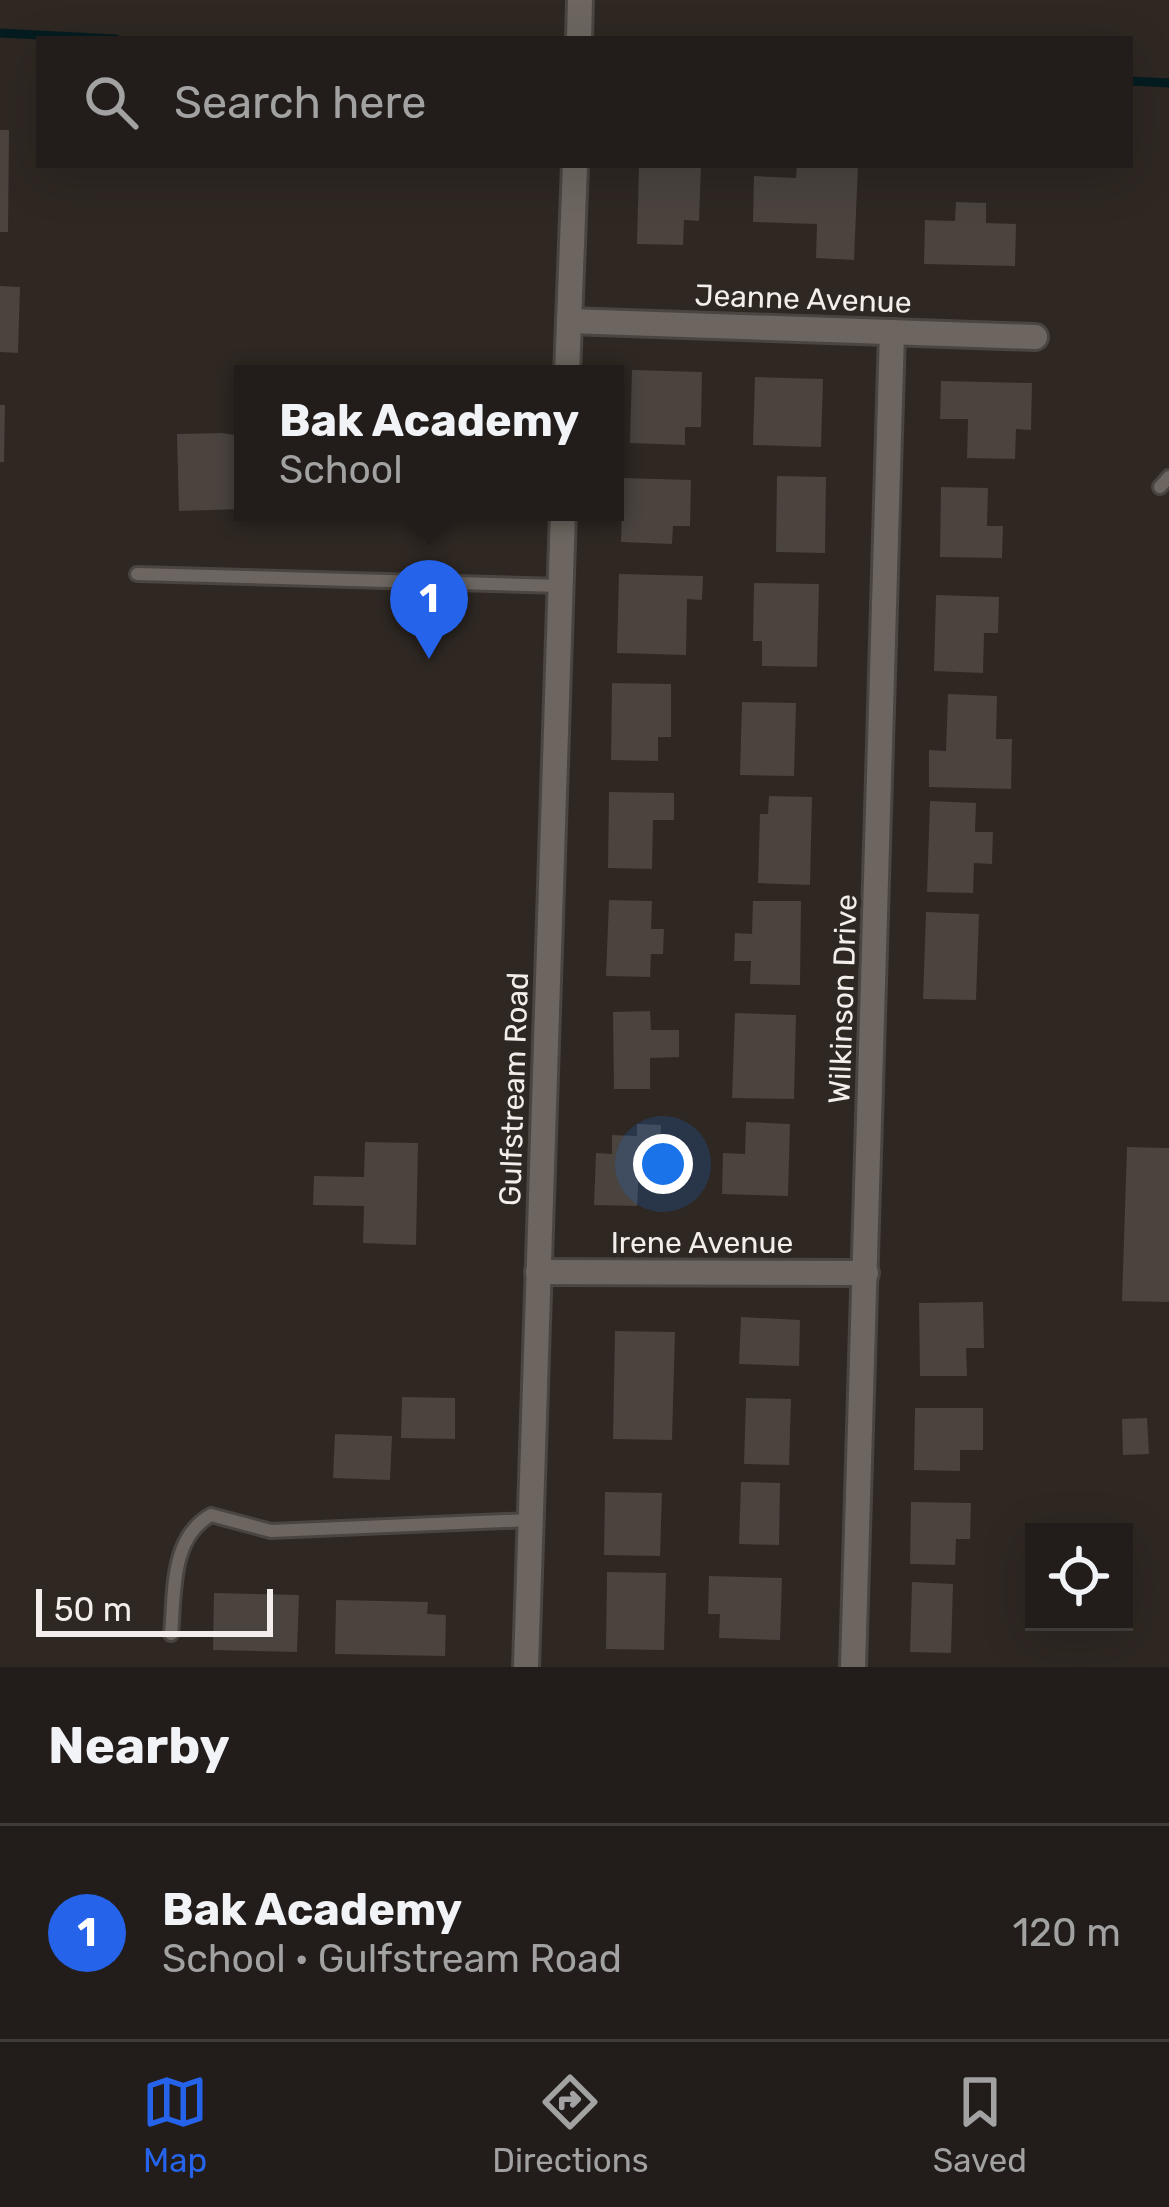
<!DOCTYPE html>
<html lang="en">
<head>
<meta charset="utf-8">
<style>
  :root { --surface:#221d1a; --page:#2a2623; --text:#f1f3f6; --muted:#a2a2a2; --line:#3f3b39; --accent:#2563eb }
  body { margin:0; font-family:Rubik,sans-serif; background:var(--page); color:var(--text) }
  .controls { position:absolute; right:36px; bottom:36px; display:grid; overflow:hidden; border-radius:0px; box-shadow:0 12px 48px #0002 }
  .controls button { width:108px; height:108px; display:grid; place-items:center; padding:0; border:0; border-bottom:3px solid var(--line); background:var(--surface); color:var(--text); font:60px sans-serif }
  .scale { position:absolute; left:36px; bottom:30px; width:237px; box-sizing:border-box; padding-left:12px; border:6px solid #f3eeeb; border-top:0; font-size:33px; line-height:42px; white-space:nowrap; color:#f3eeeb; -webkit-text-stroke:9px #2e2722; paint-order:stroke }
  .you { position:absolute; left:663px; top:1164px; width:42px; height:42px; margin:-30px; border:9px solid #fff; border-radius:50%; background:#1a73e8; box-shadow:0 0 0 18px #1a73e833 }
  .badge { display:grid; place-items:center; width:78px; height:78px; border-radius:50%; background:var(--accent); color:#fff; font-size:39px; font-weight:700 }
  .pin { position:absolute; translate:-50% -99px; filter:drop-shadow(0 3px 6px #0008) }
  .pin::after { content:''; position:absolute; top:63px; width:42px; height:36px; background:inherit; clip-path:polygon(0 0,100% 0,50% 100%) }
  .popup { position:absolute; left:234px; top:365px; width:390px; height:156px; box-sizing:border-box; display:grid; place-content:center; border-radius:0px; background:var(--surface); filter:drop-shadow(0 3px 9px #0005); font-size:39px; white-space:nowrap; color:var(--muted) }
  .popup b { font-size:45px; color:var(--text) }
  .popup::after { content:''; position:absolute; left:50%; top:100%; margin-left:-24px; border:24px solid transparent; border-top-color:var(--surface) }
  .list { margin:0; padding:0; list-style:none }
  h2 { display:flex; justify-content:space-between; align-items:center; height:156px; margin:0; padding:0 48px; font-size:51px }
  h2 small { font-size:39px; font-weight:400; color:var(--muted) }
  .list li { display:grid; grid-template-columns:78px 1fr auto; gap:36px; align-items:center; box-sizing:border-box; height:216px; padding:0 48px; border-top:3px solid var(--line) }
  .list b { display:block; font-size:45px; white-space:nowrap }
  .list p { margin:0; font-size:39px; white-space:nowrap; color:var(--muted) }
  .list em { font-size:39px; font-style:normal; color:var(--muted) }
  .icon { flex:none; width:66px; height:66px; fill:none; stroke:currentColor; stroke-width:2; stroke-linecap:round; stroke-linejoin:round }
  .map { position:relative; flex:none; width:1169px; height:1667px; overflow:hidden }
  .search { position:absolute; background:var(--surface); box-shadow:0 12px 48px #0002; left:36px; right:36px; top:36px; height:132px; display:flex; align-items:center; gap:30px; box-sizing:border-box; padding:0 42px; border-radius:0px; color:var(--muted); font-size:45px }
  .sheet { height:372px; background:var(--surface) }
  nav { display:flex; justify-content:space-around; align-items:center; box-sizing:border-box; height:168px; border-top:3px solid var(--line); background:var(--surface); font-size:33px; color:var(--muted) }
  nav a { display:grid; justify-items:center; gap:6px }
  nav .on { color:var(--accent) }
  .map>svg:first-child { display:block }
  .lines { fill:none; stroke-linecap:round; stroke-linejoin:round }
  .stream { stroke:#041c20; stroke-width:9 }
  .building { fill:#4a433e }
  .service-casing { stroke:#4b4541; stroke-width:18 }
  .minor-casing { stroke:#4b4541; stroke-width:30 }
  .service { stroke:#6d6660; stroke-width:12 }
  .minor { stroke:#6d6660; stroke-width:24 }
  .labels { text-anchor:middle; dominant-baseline:central; stroke-width:9; stroke-linejoin:round; paint-order:stroke }
  .street-label { font-size:30px; fill:#f3eeeb; stroke:#2e2722 }
</style>
</head>
<body>
<div class="map">
<svg width="1169" height="1667" viewBox="0 0 1169 1667">
  <rect width="100%" height="100%" fill="#2e2722"/>
  <g class="lines">
    <g class="stream">
      <polyline points="0,33 116,39"/>
      <polyline points="1130,81 1169,83"/>
    </g>
  </g>
  <g class="building">
    <polygon points="0,130 9,130 8,232 0,232"/>
    <polygon points="639,165 701,165 699,221 684,220 683,245 637,244"/>
    <polygon points="797,165 858,165 854,260 816,258 817,224 753,222 754,176 796,178"/>
    <polygon points="956,202 986,203 986,223 1016,224 1015,266 924,264 925,220 955,221"/>
    <polygon points="0,286 20,287 18,353 0,352"/>
    <polygon points="632,370 702,372 701,427 685,427 685,445 630,443"/>
    <polygon points="755,377 823,379 821,447 753,445"/>
    <polygon points="941,381 1032,383 1031,430 1016,429 1015,459 967,458 968,419 940,419"/>
    <polygon points="0,405 5,405 4,462 0,462"/>
    <polygon points="221,433 243,436 243,509 179,511 177,434"/>
    <polygon points="777,476 826,477 825,553 776,552"/>
    <polygon points="623,478 691,480 690,526 673,526 672,544 621,542"/>
    <polygon points="941,487 988,488 987,526 1003,526 1002,558 940,557"/>
    <polygon points="400,512 478,512 478,517 400,519"/>
    <polygon points="619,574 703,576 702,600 687,599 686,655 617,653"/>
    <polygon points="754,583 819,584 817,667 762,666 762,641 753,641"/>
    <polygon points="936,595 999,597 998,633 984,633 983,673 934,671"/>
    <polygon points="612,683 671,684 671,737 658,737 658,761 611,760"/>
    <polygon points="948,694 997,696 996,739 1012,739 1011,789 929,787 929,750 946,751"/>
    <polygon points="742,702 796,703 794,776 740,775"/>
    <polygon points="609,792 674,793 674,820 653,820 652,869 608,868"/>
    <polygon points="769,796 812,797 810,885 758,883 760,814 768,814"/>
    <polygon points="930,801 976,803 975,832 993,832 992,864 974,863 973,893 927,892"/>
    <polygon points="609,900 652,901 651,929 664,929 663,954 651,954 650,977 606,976"/>
    <polygon points="753,901 801,901 800,985 750,984 751,961 734,961 735,933 752,934"/>
    <polygon points="926,912 979,914 976,1000 923,999"/>
    <polygon points="650,1011 651,1030 679,1030 679,1057 650,1058 650,1089 614,1089 613,1012"/>
    <polygon points="735,1013 796,1015 794,1099 732,1098"/>
    <polygon points="746,1122 790,1124 788,1196 722,1194 723,1153 745,1154"/>
    <polygon points="637,1124 661,1125 660,1171 639,1169 637,1206 594,1205 596,1153 612,1154 612,1135 637,1136"/>
    <polygon points="365,1142 418,1143 416,1245 363,1243 364,1206 313,1205 314,1176 364,1177"/>
    <polygon points="1127,1147 1169,1148 1169,1302 1122,1301"/>
    <polygon points="983,1302 984,1348 966,1348 967,1376 920,1376 919,1303"/>
    <polygon points="741,1317 800,1320 799,1366 739,1364"/>
    <polygon points="615,1331 675,1332 672,1440 613,1439"/>
    <polygon points="402,1397 455,1398 455,1439 401,1438"/>
    <polygon points="746,1398 791,1399 789,1465 744,1464"/>
    <polygon points="915,1408 983,1408 983,1450 960,1450 960,1471 914,1470"/>
    <polygon points="1147,1418 1149,1454 1123,1455 1122,1419"/>
    <polygon points="335,1434 392,1436 390,1480 333,1478"/>
    <polygon points="741,1482 780,1483 779,1545 739,1544"/>
    <polygon points="605,1492 662,1493 660,1556 604,1555"/>
    <polygon points="911,1502 971,1503 970,1539 956,1539 955,1565 910,1564"/>
    <polygon points="607,1572 666,1573 664,1650 606,1649"/>
    <polygon points="709,1576 782,1578 780,1640 719,1638 720,1614 708,1614"/>
    <polygon points="912,1582 953,1584 951,1653 910,1652"/>
    <polygon points="214,1593 299,1595 297,1652 213,1650"/>
    <polygon points="336,1600 428,1602 427,1614 446,1615 445,1656 335,1654"/>
  </g>
  <g class="lines">
    <g class="service-casing">
      <g id="service">
        <polyline points="1160,487 1169,477"/>
        <polyline points="137,574 561,586"/>
        <path d="M171 1634C175 1592 170 1538 211 1515L271 1531 530 1520"/>
      </g>
    </g>
    <g class="minor-casing">
      <g id="minor">
        <polyline points="579,39 580,0"/>
        <polyline points="569,321 1035,337"/>
        <polyline points="567,374 575,165"/>
        <polyline points="538,1272 866,1273"/>
        <polyline points="526,1667 563,512"/>
        <polyline points="853,1667 892,332"/>
      </g>
    </g>
    <use href="#service" class="service"/>
    <use href="#minor" class="minor"/>
  </g>
  <g class="labels">
    <g class="street-label">
      <text transform="translate(803 299) rotate(2)">Jeanne Avenue</text>
      <text transform="translate(843 999) rotate(-88)">Wilkinson Drive</text>
      <text transform="translate(514 1089) rotate(-88)">Gulfstream Road</text>
      <text x="702" y="1243">Irene Avenue</text>
    </g>
  </g>
</svg>
<div class="controls">
<button><svg class="icon" aria-label="locate" viewBox="0 0 24 24"><circle cx="12" cy="12" r="6"/><path d="M12 2v4M12 18v4M2 12h4M18 12h4"/></svg></button>
</div>
<div class="scale">50 m</div>
<div class="you"></div>
<div class="pin badge" style="left:429px;top:659px">1</div>
<div class="popup"><b>Bak Academy</b>School</div>
<div class="search"><svg class="icon" aria-label="search" viewBox="0 0 24 24"><circle cx="10" cy="10" r="6"/><path d="M15 15l6 6"/></svg>Search here</div>
</div>
<section class="sheet">
<h2>Nearby<small></small></h2>
<ul class="list">
<li><span class="badge">1</span><div><b>Bak Academy</b><p>School · Gulfstream Road</p></div><em>120 m</em></li>
</ul>
</section>
<nav>
<a class="on"><svg class="icon" aria-label="map" viewBox="0 0 24 24"><path d="M3 6l6-2 6 2 6-2v14l-6 2-6-2-6 2zM9 4v14M15 6v14"/></svg>Map</a>
<a><svg class="icon" aria-label="directions" viewBox="0 0 24 24"><path d="M12 3l9 9-9 9-9-9zM9 14v-3h6M13 9l2 2-2 2"/></svg>Directions</a>
<a><svg class="icon" aria-label="saved" viewBox="0 0 24 24"><path d="M7 4h10v16l-5-4-5 4z"/></svg>Saved</a>
</nav>
</body>
</html>
